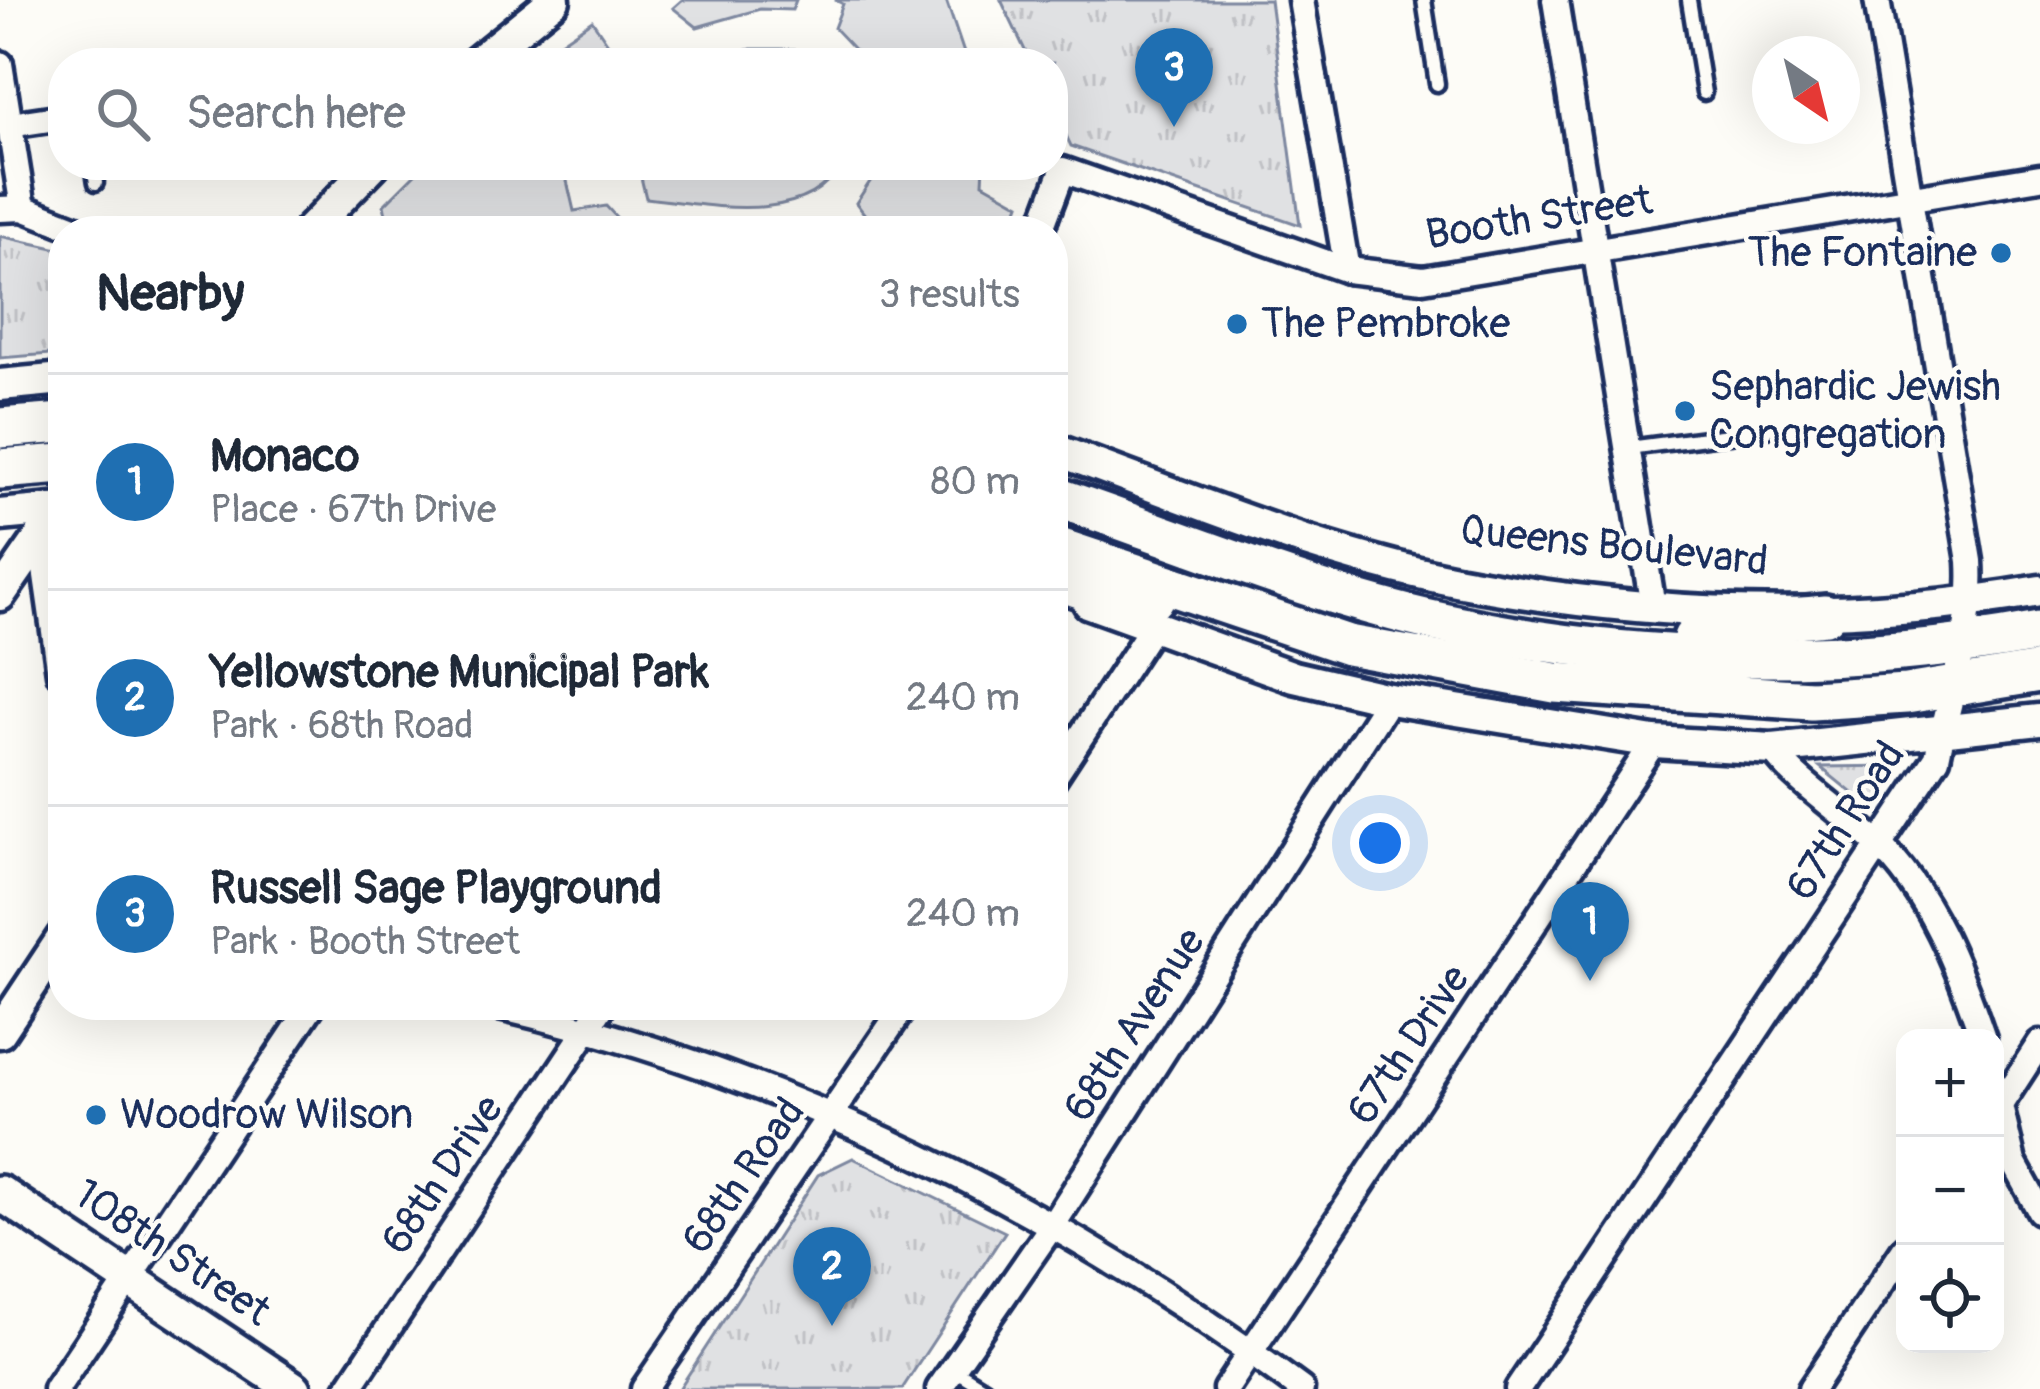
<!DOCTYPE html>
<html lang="en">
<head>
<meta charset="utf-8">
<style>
  :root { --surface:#fff; --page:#f2f2f3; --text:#1f2937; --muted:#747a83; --line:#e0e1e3; --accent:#1f6fb2 }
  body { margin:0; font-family:Pangolin,sans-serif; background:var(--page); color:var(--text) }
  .controls { position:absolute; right:36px; bottom:36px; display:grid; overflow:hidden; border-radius:24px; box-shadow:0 12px 48px #0002 }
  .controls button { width:108px; height:108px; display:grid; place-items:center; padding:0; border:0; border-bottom:3px solid var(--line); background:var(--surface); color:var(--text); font:60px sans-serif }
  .compass { position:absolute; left:1752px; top:36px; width:108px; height:108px; border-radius:50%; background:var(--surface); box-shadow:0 12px 48px #0002; rotate:145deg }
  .you { position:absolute; left:1380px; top:843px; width:42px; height:42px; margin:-30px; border:9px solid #fff; border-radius:50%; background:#1a73e8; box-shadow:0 0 0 18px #1a73e833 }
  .badge { display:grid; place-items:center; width:78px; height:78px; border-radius:50%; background:var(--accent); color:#fff; font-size:39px; font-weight:700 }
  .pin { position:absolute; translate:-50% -99px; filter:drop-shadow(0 3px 6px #0008) }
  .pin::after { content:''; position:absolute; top:63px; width:42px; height:36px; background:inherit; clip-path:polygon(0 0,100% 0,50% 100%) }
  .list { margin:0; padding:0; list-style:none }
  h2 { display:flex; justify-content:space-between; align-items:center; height:156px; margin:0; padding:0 48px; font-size:51px }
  h2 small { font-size:39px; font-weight:400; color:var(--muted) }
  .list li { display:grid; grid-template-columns:78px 1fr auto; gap:36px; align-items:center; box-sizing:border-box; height:216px; padding:0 48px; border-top:3px solid var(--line) }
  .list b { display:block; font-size:45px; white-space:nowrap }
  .list p { margin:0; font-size:39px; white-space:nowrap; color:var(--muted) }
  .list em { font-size:39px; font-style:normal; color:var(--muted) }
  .icon { flex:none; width:66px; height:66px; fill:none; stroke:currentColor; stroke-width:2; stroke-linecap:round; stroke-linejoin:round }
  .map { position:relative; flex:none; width:2040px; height:1389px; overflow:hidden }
  .search { position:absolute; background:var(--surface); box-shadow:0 12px 48px #0002; left:48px; top:48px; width:1020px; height:132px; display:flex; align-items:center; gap:30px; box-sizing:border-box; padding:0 42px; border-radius:48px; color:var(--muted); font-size:45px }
  .panel { position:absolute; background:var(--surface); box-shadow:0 12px 48px #0002; left:48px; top:216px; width:1020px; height:804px; border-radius:48px }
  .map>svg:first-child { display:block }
  .grass { fill:#e0e1e3; stroke:#7e88a0; stroke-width:3 }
  .park { fill:url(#park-tufts); stroke:#7e88a0; stroke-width:3 }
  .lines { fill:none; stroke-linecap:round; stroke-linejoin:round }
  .service-casing { stroke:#1b2f5e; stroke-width:21 }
  .minor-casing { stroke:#1b2f5e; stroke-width:33 }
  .tertiary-casing { stroke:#1b2f5e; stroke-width:39 }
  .secondary-casing { stroke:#1b2f5e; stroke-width:42 }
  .primary-casing { stroke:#1b2f5e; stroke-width:48 }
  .service { stroke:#fdfcf7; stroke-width:12 }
  .minor { stroke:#fdfcf7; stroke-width:24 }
  .tertiary { stroke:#fdfcf7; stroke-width:30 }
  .secondary { stroke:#fdfcf7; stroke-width:33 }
  .primary { stroke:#fdfcf7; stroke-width:39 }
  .poi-dot { fill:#1f6fb2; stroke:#fdfcf7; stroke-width:4.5 }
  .labels { text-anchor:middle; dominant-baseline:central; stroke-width:9; stroke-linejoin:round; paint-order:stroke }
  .street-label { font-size:42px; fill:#1b2f5e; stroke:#fdfcf7 }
  .poi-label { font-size:42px; fill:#1b2f5e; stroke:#fdfcf7; text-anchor:start }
</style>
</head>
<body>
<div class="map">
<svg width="2040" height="1389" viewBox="0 0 2040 1389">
  <defs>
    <pattern id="park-tufts" width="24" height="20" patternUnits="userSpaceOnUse" patternTransform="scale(3)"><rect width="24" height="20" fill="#e0e1e3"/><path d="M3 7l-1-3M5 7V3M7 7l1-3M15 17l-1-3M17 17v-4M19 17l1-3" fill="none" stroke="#c0c1c5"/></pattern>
  </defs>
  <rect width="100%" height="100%" fill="#fdfcf7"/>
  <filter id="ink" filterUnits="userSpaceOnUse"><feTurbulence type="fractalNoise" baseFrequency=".00833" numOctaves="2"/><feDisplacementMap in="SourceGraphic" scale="24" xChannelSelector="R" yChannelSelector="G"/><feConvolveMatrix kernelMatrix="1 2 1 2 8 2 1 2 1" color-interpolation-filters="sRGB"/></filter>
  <g filter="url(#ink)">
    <g class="grass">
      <polygon points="682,0 796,0 792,10 760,9 697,27 673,8"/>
      <polygon points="835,0 946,0 966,59 867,63 834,28 843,4"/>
      <polygon points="592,20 621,63 530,63"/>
      <polygon points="751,49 795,49 820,63 701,63"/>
      <polygon points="424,165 591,165 565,172 574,211 606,206 629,231 389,231 384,205"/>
      <path d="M638 165H839C807 228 703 204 646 198Z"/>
      <polygon points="881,165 984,165 983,183 1020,204 1010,231 862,231 872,224 856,203"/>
    </g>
    <g class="park">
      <polygon points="1001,0 1270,0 1300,225 1071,146 1053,108 1053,63 1031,63"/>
      <polygon points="0,236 63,250 63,353 0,358"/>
      <polygon points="1901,766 1873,810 1820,767"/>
      <polygon points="853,1158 1005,1232 902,1389 679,1389 818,1175"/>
    </g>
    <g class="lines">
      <g class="service-casing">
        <g id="service">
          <polyline points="1424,0 1437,84"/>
          <polyline points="1689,0 1704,93"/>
          <polyline points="93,165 96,183"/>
          <polyline points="1629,448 1767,430"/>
          <polyline points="953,1369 985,1389"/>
        </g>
      </g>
      <g class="minor-casing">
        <g id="minor">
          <polyline points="1301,0 1347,270"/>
          <polyline points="1555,0 1653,607"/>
          <polyline points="0,64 23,208"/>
          <polyline points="10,125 63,117"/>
          <polyline points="0,209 23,208 82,231"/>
          <polyline points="1040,231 1063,170 1347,270 1423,279 2040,177"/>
          <path d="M1773 749C1789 777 1849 817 1876 842 1931 893 1959 968 1983 1038"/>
          <polyline points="1053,779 1153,626"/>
          <path d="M490 1005C789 1073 1056 1207 1301 1389"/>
          <polyline points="1995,1085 2013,1162 2040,1211"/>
          <polyline points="1996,1111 2040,1043"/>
          <polyline points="56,1389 312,1005"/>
          <polyline points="348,1389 603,1005"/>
          <polyline points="644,1389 905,1005"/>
          <polyline points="939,1389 1054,1223 1389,699"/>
          <polyline points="1226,1389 1654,742"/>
          <path d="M1518 1389 1937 758C1950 691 1974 630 1970 561L1877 0"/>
          <polyline points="1811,1389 1905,1248"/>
        </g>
      </g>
      <g class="tertiary-casing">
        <g id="tertiary">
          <polyline points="476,63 554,0"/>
          <polyline points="309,231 373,165"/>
          <polyline points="0,385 63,379"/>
          <path d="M1053 449C1191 499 1332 560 1478 585 1663 618 1855 623 2040 591"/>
          <polyline points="0,515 63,509"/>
          <polyline points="43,533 63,673"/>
          <polyline points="0,595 43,533 63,517"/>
          <polyline points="1089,603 1294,677 1389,699 1654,742 1773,749 2040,720"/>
          <polyline points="0,1032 63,937"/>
        </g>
      </g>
      <g class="secondary-casing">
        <polyline id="secondary" points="0,1193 294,1389"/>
      </g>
      <g class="primary-casing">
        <g id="primary">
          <polyline points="0,428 63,423"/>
          <polyline points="0,469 63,464"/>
          <path d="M1053 496C1176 538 1299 589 1425 619 1622 665 1841 669 2040 632"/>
          <polyline points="1053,546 1348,645 1555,683 1811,700 1906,694 2040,672"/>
          <polyline points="1053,579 1098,594 1153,599"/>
          <polyline points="1693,638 1726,636 1757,622 1825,615"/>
        </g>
      </g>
      <use href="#service" class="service"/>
      <use href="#minor" class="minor"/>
      <use href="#tertiary" class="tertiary"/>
      <use href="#secondary" class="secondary"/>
      <use href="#primary" class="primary"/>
    </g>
  </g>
  <g class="poi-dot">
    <circle cx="2001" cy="253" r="12"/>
    <circle cx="1237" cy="324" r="12"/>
    <circle cx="1685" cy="411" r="12"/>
    <circle cx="96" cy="1115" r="12"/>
  </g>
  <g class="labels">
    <g class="street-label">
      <text transform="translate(1539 218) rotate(-9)">Booth Street</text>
      <text transform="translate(1614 546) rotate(6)">Queens Boulevard</text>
      <text transform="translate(1846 821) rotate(-57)">67th Road</text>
      <text transform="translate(1135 1025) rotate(-57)">68th Avenue</text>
      <text transform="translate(1409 1045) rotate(-56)">67th Drive</text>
      <text transform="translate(443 1175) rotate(-56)">68th Drive</text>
      <text transform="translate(744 1176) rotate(-55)">68th Road</text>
      <text transform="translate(172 1253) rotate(34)">108th Street</text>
    </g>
    <g class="poi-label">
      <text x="1977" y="253" text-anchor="end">The Fontaine</text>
      <text x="1261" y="324">The Pembroke</text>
      <text x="1709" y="387">Sephardic Jewish<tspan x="1709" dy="48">Congregation</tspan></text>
      <text x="120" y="1115">Woodrow Wilson</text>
    </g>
  </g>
</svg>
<div class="controls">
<button>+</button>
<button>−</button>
<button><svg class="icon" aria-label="locate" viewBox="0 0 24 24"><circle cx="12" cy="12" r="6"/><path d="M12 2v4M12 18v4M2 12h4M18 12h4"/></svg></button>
</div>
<svg class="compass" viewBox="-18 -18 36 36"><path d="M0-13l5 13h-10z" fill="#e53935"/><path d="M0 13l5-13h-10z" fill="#747a83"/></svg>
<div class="you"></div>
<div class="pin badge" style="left:1590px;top:981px">1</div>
<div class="pin badge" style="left:832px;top:1326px">2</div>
<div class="pin badge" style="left:1174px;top:127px">3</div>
<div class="search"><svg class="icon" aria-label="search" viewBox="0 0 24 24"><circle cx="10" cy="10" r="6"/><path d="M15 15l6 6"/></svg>Search here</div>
<section class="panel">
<h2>Nearby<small>3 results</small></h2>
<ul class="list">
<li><span class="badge">1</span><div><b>Monaco</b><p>Place · 67th Drive</p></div><em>80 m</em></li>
<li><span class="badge">2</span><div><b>Yellowstone Municipal Park</b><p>Park · 68th Road</p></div><em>240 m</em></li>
<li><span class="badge">3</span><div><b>Russell Sage Playground</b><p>Park · Booth Street</p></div><em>240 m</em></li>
</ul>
</section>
</div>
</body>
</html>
